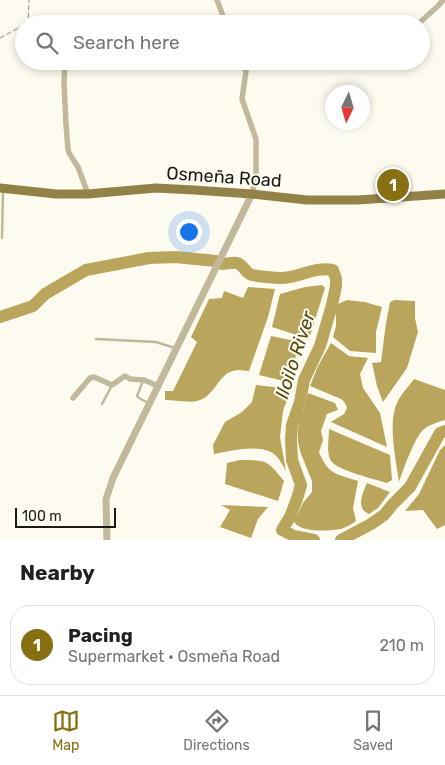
<!DOCTYPE html>
<html lang="en">
<head>
<meta charset="utf-8">
<style>
  :root { --surface:#fff; --page:#f6f6f6; --text:#202124; --muted:#757577; --line:#e0e0e0; --accent:#877011 }
  body { margin:0; font-family:Rubik,sans-serif; background:var(--page); color:var(--text) }
  .compass { position:absolute; left:325px; top:85px; width:45px; height:45px; border-radius:50%; background:var(--surface); box-shadow:0 2px 8px #0003; rotate:185deg }
  .scale { position:absolute; left:15px; bottom:12px; width:101px; box-sizing:border-box; padding-left:5px; border:2px solid #1b1a17; border-top:0; font-size:14px; line-height:18px; white-space:nowrap; color:#1b1a17; -webkit-text-stroke:4px #fdfbf0; paint-order:stroke }
  .you { position:absolute; left:188px; top:231px; width:18px; height:18px; margin:-12px; border:4px solid #fff; border-radius:50%; background:#1a73e8; box-shadow:0 0 0 8px #1a73e833 }
  .badge { display:grid; place-items:center; width:32px; height:32px; border-radius:50%; background:var(--accent); color:#fff; font-size:16px; font-weight:700 }
  .pin { position:absolute; translate:-50% -50%; border:2px solid #fff; box-shadow:0 1px 5px #0006 }
  .list { margin:0; padding:0; list-style:none }
  h2 { display:flex; justify-content:space-between; align-items:center; height:65px; margin:0; padding:0 20px; font-size:21px }
  h2 small { font-size:16px; font-weight:400; color:var(--muted) }
  .list li { display:grid; grid-template-columns:32px 1fr auto; gap:15px; align-items:center; box-sizing:border-box; height:80px; margin:0 10px 10px; padding:0 10px; border:1px solid var(--line); border-radius:20px }
  .list b { display:block; font-size:19px; white-space:nowrap }
  .list p { margin:0; font-size:16px; white-space:nowrap; color:var(--muted) }
  .list em { font-size:16px; font-style:normal; color:var(--muted) }
  .icon { flex:none; width:28px; height:28px; fill:none; stroke:currentColor; stroke-width:2; stroke-linecap:round; stroke-linejoin:round }
  .map { position:relative; flex:none; width:445px; height:540px; overflow:hidden }
  .search { position:absolute; background:var(--surface); box-shadow:0 2px 8px #0003; left:15px; right:15px; top:15px; height:55px; display:flex; align-items:center; gap:12px; box-sizing:border-box; padding:0 18px; border-radius:28px; color:var(--muted); font-size:19px }
  .sheet { height:155px; background:var(--surface) }
  nav { display:flex; justify-content:space-around; align-items:center; box-sizing:border-box; height:70px; border-top:1px solid var(--line); background:var(--surface); font-size:14px; color:var(--muted) }
  nav a { display:grid; justify-items:center; gap:2px }
  nav .on { color:var(--accent) }
  .map>svg:first-child { display:block }
  .water { fill:#b9a55c }
  .lines { fill:none; stroke-linecap:round; stroke-linejoin:round }
  .river { stroke:#b9a55c; stroke-width:12 }
  .path { stroke:#8b8a83; stroke-width:1; stroke-dasharray:5 2.5; stroke-linecap:butt }
  .service { stroke:#c2b99b; stroke-width:2.5 }
  .minor { stroke:#c2b99b; stroke-width:5.5 }
  .tertiary { stroke:#c2b99b; stroke-width:7 }
  .primary { stroke:#938247; stroke-width:9 }
  .labels { text-anchor:middle; dominant-baseline:central; stroke-width:4; stroke-linejoin:round; paint-order:stroke }
  .street-label { font-size:18px; fill:#1b1a17; stroke:#fdfbf0 }
  .water-label { font-size:19px; font-style:italic; fill:#54460b; stroke:#fdfbf0 }
</style>
</head>
<body>
<div class="map">
<svg width="445" height="540" viewBox="0 0 445 540">
  <rect width="100%" height="100%" fill="#fdfbf0"/>
  <g class="water">
    <polygon points="322,285 325,288 309,339 272,327 280,294 305,287"/>
    <path d="M248 287 275 289 268 317 249 371C244 371 238 369 233 371 218 374 215 397 197 401 190 403 173 400 165 400V391H173L197 342 191 337 209 299 222 298 224 291 243 298Z"/>
    <polygon points="347,300 365,302 382,307 376,332 376,353 350,351 333,337 336,326 336,305"/>
    <polygon points="395,300 415,301 415,318 418,332 407,368 383,402 377,386 372,363 381,362 386,323 390,302"/>
    <polygon points="271,336 300,342 288,382 259,375"/>
    <polygon points="331,343 349,356 368,358 360,374 363,388 380,413 387,447 331,422 344,414 347,408 345,403 341,399 310,386 318,366"/>
    <path d="M414 379 445 390V420C438 422 428 425 423 430 415 437 403 470 399 482 396 459 387 421 398 401 402 393 409 386 414 379Z"/>
    <path d="M256 385 291 389 283 411 280 437 286 471C283 466 281 461 277 457 264 442 232 451 214 454L213 445 225 422 242 412 252 402Z"/>
    <path d="M308 393 335 403 338 410 327 414 321 431 323 440 319 452C328 475 337 474 358 481L353 508 356 521C352 524 347 527 341 529 330 531 301 533 294 522L303 503 312 492V481L301 454 298 442V431L299 418 304 410Z"/>
    <path d="M329 429 390 455 392 480 387 483C374 479 339 471 331 461 326 453 329 438 329 429Z"/>
    <polygon points="445,445 445,525 437,529 423,510 405,511 419,494 440,450"/>
    <path d="M240 460C267 460 267 460 284 481L278 501 225 484 227 463Z"/>
    <path d="M367 483 390 492 378 508 369 514C355 508 363 493 367 483Z"/>
    <polygon points="221,505 268,507 258,519 251,538 220,527 230,510"/>
  </g>
  <g class="lines">
    <g class="river">
      <path d="M222 264C226 264 233 262 237 263 244 265 245 273 252 275 260 277 271 277 279 278 297 279 314 266 333 270L336 279V286L332 305 320 346 304 380 300 402 292 425 291 440 292 460 301 485 297 499 290 517 282 530 294 536 314 540"/>
      <polyline points="0,317 33,306 45,294 86,270 149,258 175,257 216,261"/>
      <polyline points="341,540 371,524 384,515 393,504 410,487 440,433 445,431"/>
    </g>
    <g class="path">
      <polyline points="26,24 28,23 29,0"/>
      <polyline points="0,38 24,25"/>
    </g>
    <g class="service">
      <polyline points="2,238 3,190"/>
      <polyline points="96,339 156,342 175,348"/>
      <polyline points="143,381 137,396 139,398 148,403"/>
      <polyline points="102,404 112,385"/>
    </g>
    <g class="minor">
      <polyline points="217,0 226,24"/>
      <polyline points="418,24 438,6 443,0"/>
      <polyline points="65,61 64,83 66,124 68,149 69,153 78,167 88,194"/>
      <polyline points="241,61 246,71 242,99 256,139 256,177 252,194"/>
      <polyline points="73,398 90,378 94,377 112,385 125,376 130,379 144,380 158,386"/>
    </g>
    <polyline class="tertiary" points="107,540 106,499 113,478 252,194"/>
    <polyline class="primary" points="0,188 56,194 88,194 156,188 194,190 252,194 307,200 358,200 445,194"/>
  </g>
  <g class="labels">
    <g class="street-label">
      <text transform="translate(224 177) rotate(4)">Osmeña Road</text>
    </g>
    <g class="water-label">
      <text transform="translate(295 355) rotate(-72)">Iloilo River</text>
    </g>
  </g>
</svg>
<svg class="compass" viewBox="-18 -18 36 36"><path d="M0-13l5 13h-10z" fill="#e53935"/><path d="M0 13l5-13h-10z" fill="#757577"/></svg>
<div class="scale">100 m</div>
<div class="you"></div>
<div class="pin badge" style="left:393px;top:185px">1</div>
<div class="search"><svg class="icon" aria-label="search" viewBox="0 0 24 24"><circle cx="10" cy="10" r="6"/><path d="M15 15l6 6"/></svg>Search here</div>
</div>
<section class="sheet">
<h2>Nearby<small></small></h2>
<ul class="list">
<li><span class="badge">1</span><div><b>Pacing</b><p>Supermarket · Osmeña Road</p></div><em>210 m</em></li>
</ul>
</section>
<nav>
<a class="on"><svg class="icon" aria-label="map" viewBox="0 0 24 24"><path d="M3 6l6-2 6 2 6-2v14l-6 2-6-2-6 2zM9 4v14M15 6v14"/></svg>Map</a>
<a><svg class="icon" aria-label="directions" viewBox="0 0 24 24"><path d="M12 3l9 9-9 9-9-9zM9 14v-3h6M13 9l2 2-2 2"/></svg>Directions</a>
<a><svg class="icon" aria-label="saved" viewBox="0 0 24 24"><path d="M7 4h10v16l-5-4-5 4z"/></svg>Saved</a>
</nav>
</body>
</html>
